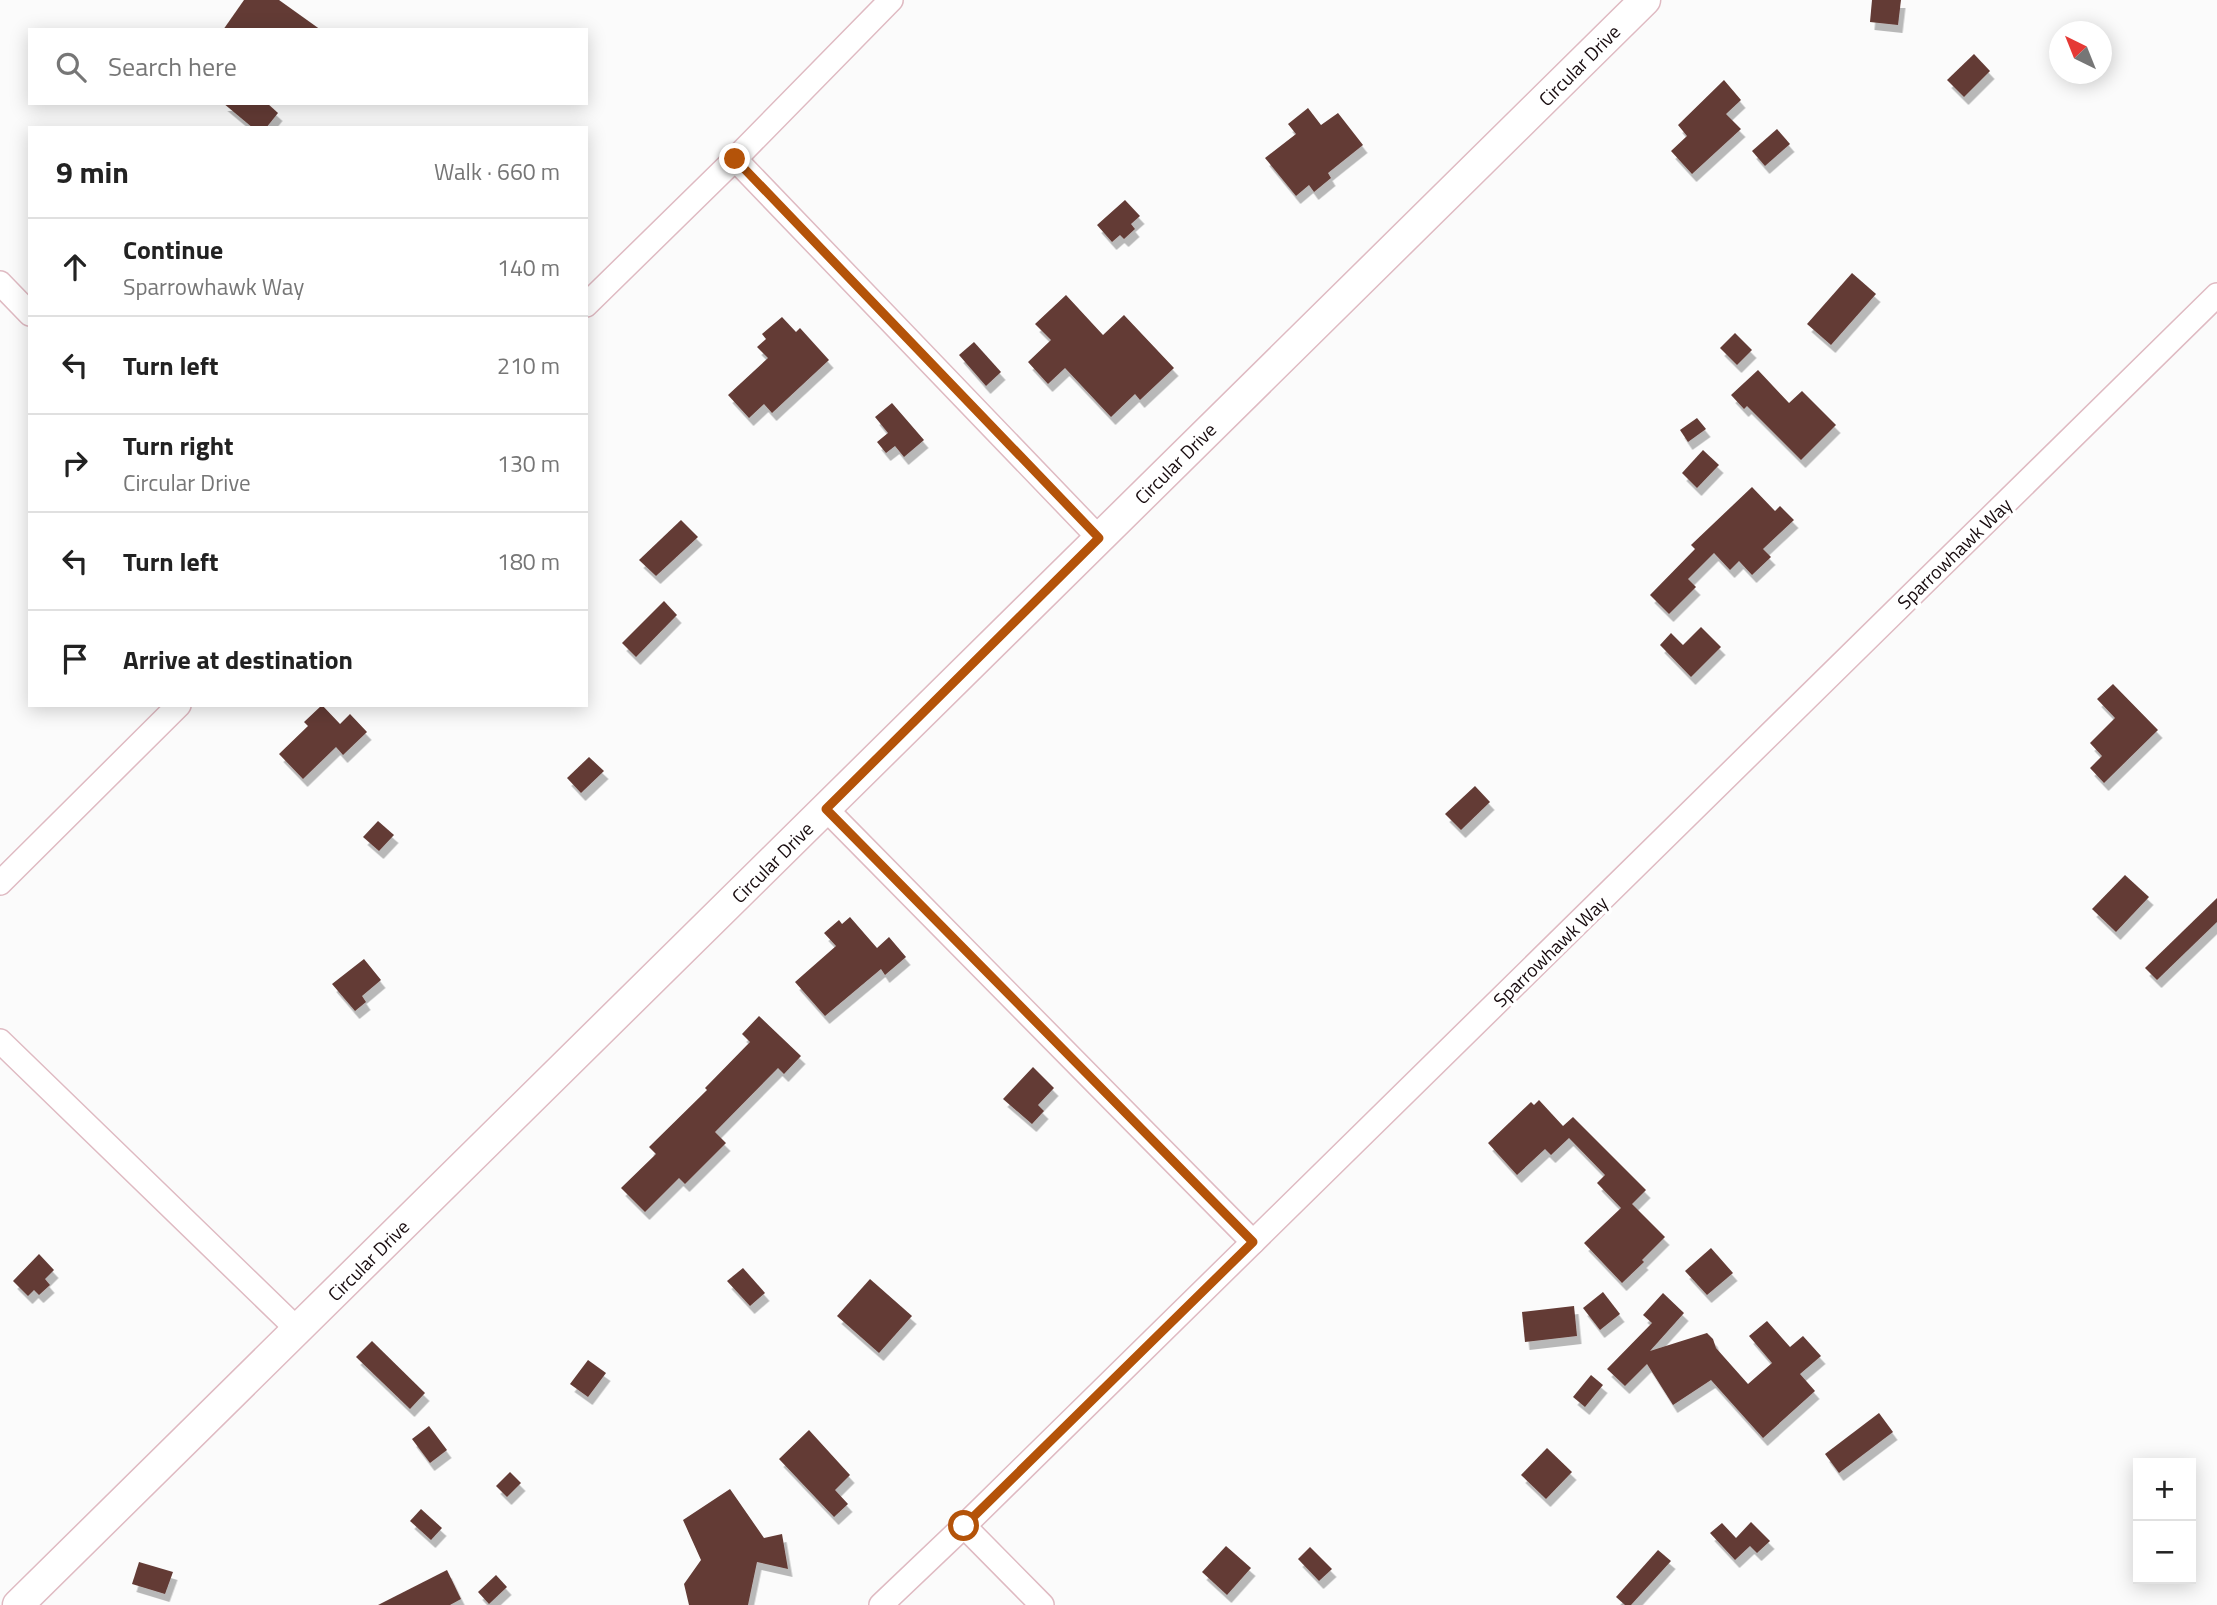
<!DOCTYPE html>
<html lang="en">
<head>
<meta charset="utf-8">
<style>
  :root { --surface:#fff; --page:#f6f6f6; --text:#222; --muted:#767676; --line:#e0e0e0 }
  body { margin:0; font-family:"Titillium Web",sans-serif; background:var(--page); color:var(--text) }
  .controls { position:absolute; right:21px; bottom:21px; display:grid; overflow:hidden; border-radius:0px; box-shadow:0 4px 18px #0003 }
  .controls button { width:63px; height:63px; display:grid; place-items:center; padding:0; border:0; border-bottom:2px solid var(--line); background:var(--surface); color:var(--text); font:35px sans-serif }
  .compass { position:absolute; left:2049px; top:21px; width:63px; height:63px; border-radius:50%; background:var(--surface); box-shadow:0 4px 18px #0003; rotate:317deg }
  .stop { position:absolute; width:21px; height:21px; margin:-16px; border:5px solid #b45309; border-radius:50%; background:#fff }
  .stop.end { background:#b45309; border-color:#fff; box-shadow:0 2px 7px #0008 }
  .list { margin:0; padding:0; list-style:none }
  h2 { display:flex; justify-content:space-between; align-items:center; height:91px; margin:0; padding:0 28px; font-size:30px }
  h2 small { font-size:23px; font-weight:400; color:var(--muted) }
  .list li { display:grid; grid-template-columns:46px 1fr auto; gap:21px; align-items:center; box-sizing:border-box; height:98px; padding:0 28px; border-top:2px solid var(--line) }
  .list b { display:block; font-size:26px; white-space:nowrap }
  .list p { margin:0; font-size:23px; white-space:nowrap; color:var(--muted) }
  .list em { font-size:23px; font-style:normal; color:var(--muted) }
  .icon { flex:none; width:38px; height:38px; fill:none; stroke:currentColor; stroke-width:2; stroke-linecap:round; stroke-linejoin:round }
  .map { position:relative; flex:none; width:2217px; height:1605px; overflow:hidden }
  .search { position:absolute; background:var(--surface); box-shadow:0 4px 18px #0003; left:28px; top:28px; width:560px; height:77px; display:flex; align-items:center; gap:18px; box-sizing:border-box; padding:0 24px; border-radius:0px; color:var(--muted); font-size:26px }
  .panel { position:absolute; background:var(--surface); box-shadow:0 4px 18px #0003; left:28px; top:126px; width:560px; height:581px; border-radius:0px }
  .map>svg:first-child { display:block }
  .building { fill:#633b35; filter:url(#shadow) }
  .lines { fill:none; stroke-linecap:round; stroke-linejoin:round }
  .minor-casing { stroke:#dfbac2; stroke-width:26 }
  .tertiary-casing { stroke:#dfbac2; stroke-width:33 }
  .minor { stroke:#fff; stroke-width:23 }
  .tertiary { stroke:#fff; stroke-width:30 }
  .route { stroke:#b45309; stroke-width:9 }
  .labels { text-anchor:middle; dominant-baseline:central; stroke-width:7; stroke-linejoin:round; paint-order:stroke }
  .street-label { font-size:19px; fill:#170b0e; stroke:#fff }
</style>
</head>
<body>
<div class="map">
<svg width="2217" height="1605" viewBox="0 0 2217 1605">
  <defs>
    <filter id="shadow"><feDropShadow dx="4.5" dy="8" stdDeviation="0" flood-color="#0004"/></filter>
  </defs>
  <rect width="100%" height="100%" fill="#fbfbfb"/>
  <g class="building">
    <polygon points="244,0 279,0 321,30 223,30"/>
    <polygon points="1872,0 1901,0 1898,25 1870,22"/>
    <polygon points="1974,54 1990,71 1964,97 1947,80"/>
    <polygon points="1724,80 1741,100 1726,114 1741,129 1692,174 1671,151 1687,136 1678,125"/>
    <polygon points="223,103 267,103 278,113 266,128 253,128"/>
    <polygon points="1308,108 1321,125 1338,113 1363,145 1328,173 1331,178 1314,192 1309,185 1296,196 1265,158 1296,134 1288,124"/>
    <polygon points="1777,129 1790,144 1765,166 1752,151"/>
    <polygon points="1125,200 1140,216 1131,224 1135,229 1124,239 1120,235 1112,242 1097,225"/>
    <polygon points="1852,273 1876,294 1831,345 1807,324"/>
    <polygon points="1066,295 1103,335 1124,315 1174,368 1140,400 1135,394 1111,417 1065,368 1048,384 1028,362 1051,340 1035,324"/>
    <polygon points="782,317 796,332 800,328 829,360 772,413 764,404 749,418 728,395 768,358 757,347 766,339 762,334"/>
    <polygon points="1735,333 1752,350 1737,365 1720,348"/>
    <polygon points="974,342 1001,372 986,386 959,355"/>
    <polygon points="1758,370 1789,403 1802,391 1836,425 1801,460 1747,406 1744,409 1731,395"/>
    <polygon points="892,403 924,440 904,457 895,446 886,453 877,442 888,433 875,417"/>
    <polygon points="1697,418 1706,429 1688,442 1680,430"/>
    <polygon points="1703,450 1719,465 1697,488 1682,473"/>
    <polygon points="1752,487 1775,511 1780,506 1794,520 1763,549 1771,557 1752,575 1739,561 1730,570 1714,553 1688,579 1696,587 1669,614 1650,595 1695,549 1691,545"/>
    <polygon points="681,520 698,537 656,576 639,560"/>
    <polygon points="664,601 677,615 636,657 622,643"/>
    <polygon points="1701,627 1721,647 1691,677 1660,645 1671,633 1683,645"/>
    <polygon points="2113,684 2158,730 2104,783 2090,768 2102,756 2090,743 2115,718 2097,699"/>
    <polygon points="322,705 340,724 350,714 367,732 343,755 336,747 303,779 279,754 308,726 304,722"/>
    <polygon points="589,757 604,771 581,793 567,778"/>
    <polygon points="1475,786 1490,802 1461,830 1445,814"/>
    <polygon points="378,821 394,835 379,851 363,837"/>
    <polygon points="2125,875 2149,897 2116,932 2092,909"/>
    <polygon points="2217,898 2217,922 2157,980 2145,968"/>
    <polygon points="850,917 877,948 889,937 906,957 885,975 881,969 825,1016 795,982 836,946 824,933 839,920 842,924"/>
    <polygon points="364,959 381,980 362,996 366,1002 355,1011 332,984"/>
    <polygon points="759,1016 801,1056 784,1074 778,1068 715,1132 726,1143 685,1184 679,1178 645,1212 621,1188 656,1154 649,1147 707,1090 705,1088 750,1042 742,1034"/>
    <polygon points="1033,1067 1054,1088 1038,1105 1044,1111 1032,1124 1003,1099"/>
    <polygon points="1539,1100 1563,1126 1573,1117 1646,1190 1632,1204 1665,1237 1642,1260 1644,1262 1622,1283 1584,1243 1621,1208 1597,1183 1605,1175 1569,1138 1551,1155 1545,1149 1517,1175 1488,1143 1531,1102 1534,1105"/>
    <polygon points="1711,1248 1733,1273 1707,1295 1685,1271"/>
    <polygon points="39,1254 54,1270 45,1279 50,1285 39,1295 34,1290 28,1296 13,1281"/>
    <polygon points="743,1268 765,1293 750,1306 727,1281"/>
    <polygon points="870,1279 912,1316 879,1353 837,1316"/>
    <polygon points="1603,1292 1620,1314 1600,1330 1583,1308"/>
    <polygon points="1663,1293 1684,1313 1650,1351 1707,1333 1713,1339 1716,1348 1748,1384 1772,1363 1749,1336 1767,1321 1790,1347 1803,1336 1821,1356 1800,1374 1815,1391 1763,1438 1711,1380 1673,1405 1647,1364 1625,1386 1607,1369 1652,1323 1643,1315"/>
    <polygon points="1574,1306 1577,1336 1525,1342 1522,1312"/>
    <polygon points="372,1341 425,1393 410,1409 356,1357"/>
    <polygon points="588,1360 606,1373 588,1397 570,1384"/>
    <polygon points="1591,1375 1603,1385 1585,1407 1573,1397"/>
    <polygon points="1879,1413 1893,1432 1839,1473 1825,1454"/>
    <polygon points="429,1426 447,1450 430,1463 412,1439"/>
    <polygon points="809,1430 850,1475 835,1490 848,1504 834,1517 779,1459"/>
    <polygon points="1547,1448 1572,1472 1546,1499 1521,1475"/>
    <polygon points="510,1472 521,1483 507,1497 496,1486"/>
    <polygon points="730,1489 764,1538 782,1534 788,1569 757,1562 748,1605 689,1605 684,1584 701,1560 683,1520"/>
    <polygon points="421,1509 442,1528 431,1540 410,1521"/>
    <polygon points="1751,1522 1770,1541 1757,1553 1750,1546 1735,1560 1710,1533 1722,1523 1736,1538"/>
    <polygon points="1226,1546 1251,1568 1227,1595 1202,1572"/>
    <polygon points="1310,1547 1332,1569 1319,1581 1298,1559"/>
    <polygon points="1658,1550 1671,1561 1631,1605 1625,1605 1616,1597"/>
    <polygon points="139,1562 173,1572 165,1594 132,1584"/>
    <polygon points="447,1570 461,1599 450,1605 378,1605"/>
    <polygon points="496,1575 507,1587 489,1604 478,1592"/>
  </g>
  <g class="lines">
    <g class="minor-casing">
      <g id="minor">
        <polyline points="735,159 1099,538"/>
        <polyline points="0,283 30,314"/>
        <polyline points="586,305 735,159 891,0"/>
        <polyline points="826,809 1253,1242"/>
        <polyline points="0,883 179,705"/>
        <polyline points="0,1041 297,1329"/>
        <polyline points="964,1526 1042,1605"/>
        <polyline points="881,1605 964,1526 2217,295"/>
      </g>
    </g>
    <g class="tertiary-casing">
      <polyline id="tertiary" points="18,1605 1645,0"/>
    </g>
    <use href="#minor" class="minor"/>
    <use href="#tertiary" class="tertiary"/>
  </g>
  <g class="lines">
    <polyline class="route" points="735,159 1099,538 826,809 1253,1242 964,1526"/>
  </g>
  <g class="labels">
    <g class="street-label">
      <text transform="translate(1579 65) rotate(-45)">Circular Drive</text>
      <text transform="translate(1175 463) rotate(-45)">Circular Drive</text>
      <text transform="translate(1954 553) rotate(-44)">Sparrowhawk Way</text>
      <text transform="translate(772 862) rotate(-45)">Circular Drive</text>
      <text transform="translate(1550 951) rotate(-44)">Sparrowhawk Way</text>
      <text transform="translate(368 1260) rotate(-45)">Circular Drive</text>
    </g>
  </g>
</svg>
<div class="controls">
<button>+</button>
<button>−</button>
</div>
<svg class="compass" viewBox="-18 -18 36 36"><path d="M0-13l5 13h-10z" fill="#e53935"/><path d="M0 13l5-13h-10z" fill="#767676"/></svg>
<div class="stop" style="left:964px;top:1526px"></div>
<div class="stop end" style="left:735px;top:159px"></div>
<div class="search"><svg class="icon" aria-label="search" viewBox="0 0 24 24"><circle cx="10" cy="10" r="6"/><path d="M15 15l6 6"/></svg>Search here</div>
<section class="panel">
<h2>9 min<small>Walk · 660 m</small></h2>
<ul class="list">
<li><svg class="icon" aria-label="ahead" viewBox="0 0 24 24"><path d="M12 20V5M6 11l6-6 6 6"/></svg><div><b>Continue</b><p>Sparrowhawk Way</p></div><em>140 m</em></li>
<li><svg class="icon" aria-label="left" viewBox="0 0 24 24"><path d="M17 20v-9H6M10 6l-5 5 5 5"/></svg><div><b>Turn left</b></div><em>210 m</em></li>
<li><svg class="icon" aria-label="right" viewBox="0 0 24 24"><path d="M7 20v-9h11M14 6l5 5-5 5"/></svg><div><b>Turn right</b><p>Circular Drive</p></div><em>130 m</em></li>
<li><svg class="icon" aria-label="left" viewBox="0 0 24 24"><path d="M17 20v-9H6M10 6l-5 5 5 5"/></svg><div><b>Turn left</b></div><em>180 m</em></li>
<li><svg class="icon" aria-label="arrive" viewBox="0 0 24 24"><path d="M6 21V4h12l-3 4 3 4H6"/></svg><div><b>Arrive at destination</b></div></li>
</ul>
</section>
</div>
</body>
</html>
